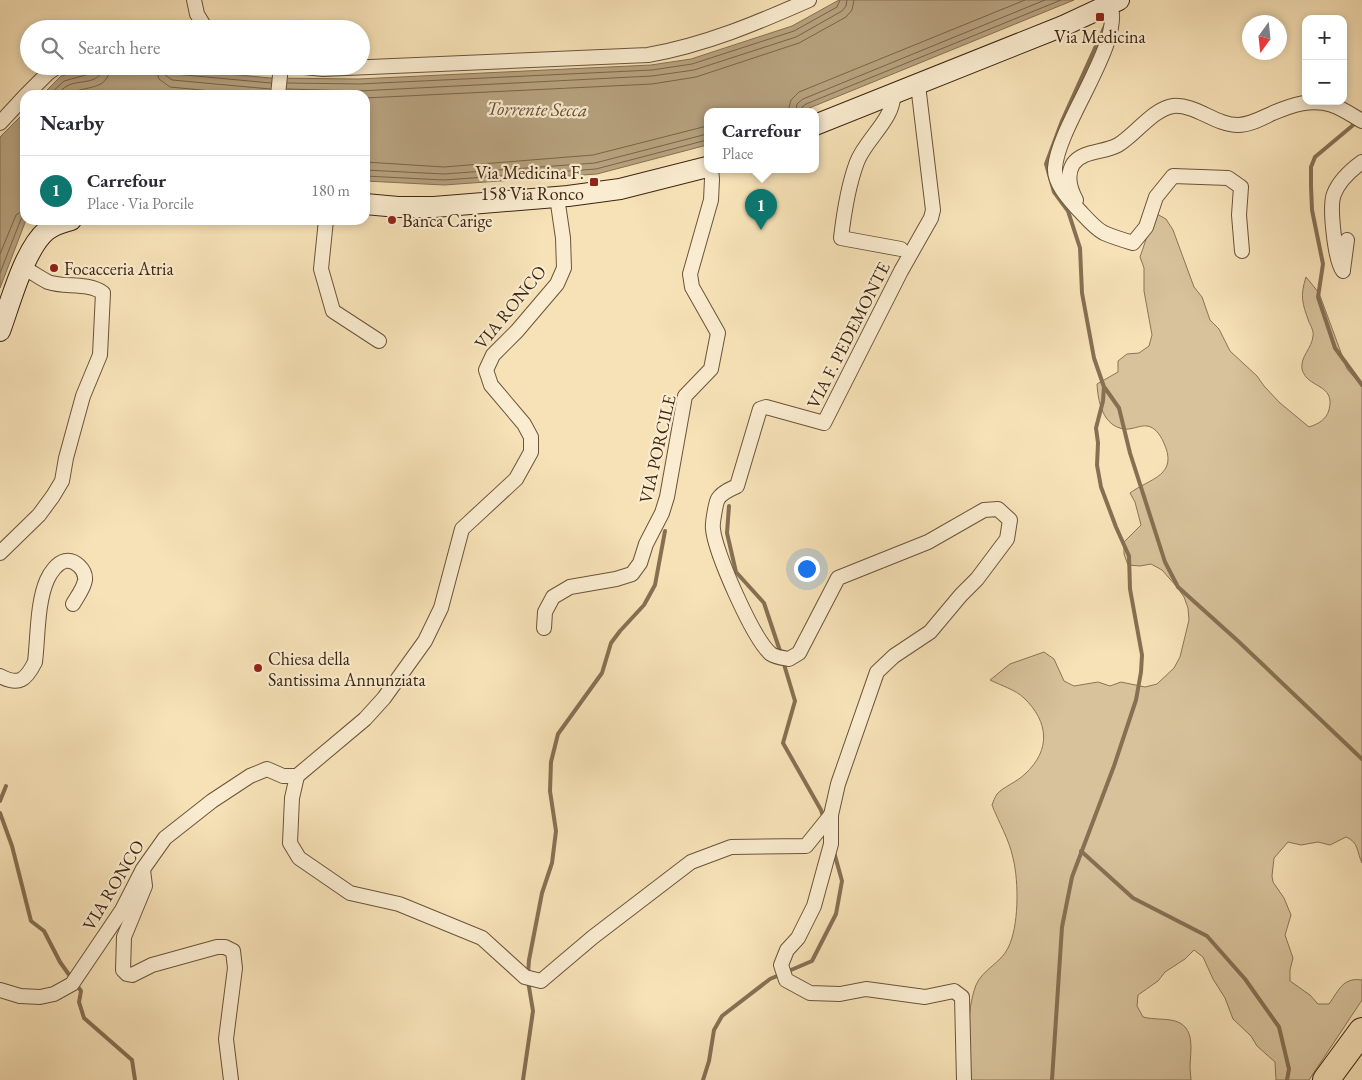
<!DOCTYPE html>
<html lang="en">
<head>
<meta charset="utf-8">
<style>
  :root { --surface:#fff; --page:#f2f2f3; --text:#2b2b33; --muted:#7c7c81; --line:#e1e1e2; --accent:#0f766e }
  body { margin:0; font-family:"EB Garamond",serif; background:var(--page); color:var(--text) }
  .controls { position:absolute; right:15px; top:15px; display:grid; overflow:hidden; border-radius:10px; box-shadow:0 2px 8px #0003 }
  .controls button { width:45px; height:45px; display:grid; place-items:center; padding:0; border:0; border-bottom:1px solid var(--line); background:var(--surface); color:var(--text); font:25px sans-serif }
  .compass { position:absolute; left:1242px; top:15px; width:45px; height:45px; border-radius:50%; background:var(--surface); box-shadow:0 2px 8px #0003; rotate:195deg }
  .you { position:absolute; left:806px; top:568px; width:18px; height:18px; margin:-12px; border:4px solid #fff; border-radius:50%; background:#1a73e8; box-shadow:0 0 0 8px #1a73e833 }
  .badge { display:grid; place-items:center; width:32px; height:32px; border-radius:50%; background:var(--accent); color:#fff; font-size:16px; font-weight:700 }
  .pin { position:absolute; translate:-50% -41px; filter:drop-shadow(0 1px 2px #0008) }
  .pin::after { content:''; position:absolute; top:26px; width:18px; height:15px; background:inherit; clip-path:polygon(0 0,100% 0,50% 100%) }
  .popup { position:absolute; left:704px; top:108px; width:115px; height:65px; box-sizing:border-box; display:grid; place-content:center; border-radius:10px; background:var(--surface); filter:drop-shadow(0 1px 4px #0005); font-size:16px; white-space:nowrap; color:var(--muted) }
  .popup b { font-size:19px; color:var(--text) }
  .popup::after { content:''; position:absolute; left:50%; top:100%; margin-left:-10px; border:10px solid transparent; border-top-color:var(--surface) }
  .list { margin:0; padding:0; list-style:none }
  h2 { display:flex; justify-content:space-between; align-items:center; height:65px; margin:0; padding:0 20px; font-size:21px }
  h2 small { font-size:16px; font-weight:400; color:var(--muted) }
  .list li { display:grid; grid-template-columns:32px 1fr auto; gap:15px; align-items:center; box-sizing:border-box; height:70px; padding:0 20px; border-top:1px solid var(--line) }
  .list b { display:block; font-size:19px; white-space:nowrap }
  .list p { margin:0; font-size:16px; white-space:nowrap; color:var(--muted) }
  .list em { font-size:16px; font-style:normal; color:var(--muted) }
  .icon { flex:none; width:28px; height:28px; fill:none; stroke:currentColor; stroke-width:2; stroke-linecap:round; stroke-linejoin:round }
  .map { position:relative; flex:none; width:1362px; height:1080px; overflow:hidden }
  .search { position:absolute; background:var(--surface); box-shadow:0 2px 8px #0003; left:20px; top:20px; width:350px; height:55px; display:flex; align-items:center; gap:12px; box-sizing:border-box; padding:0 18px; border-radius:28px; color:var(--muted); font-size:19px }
  .panel { position:absolute; background:var(--surface); box-shadow:0 2px 8px #0003; left:20px; top:90px; width:350px; height:135px; border-radius:15px }
  .map>svg:first-child { display:block }
  .green { fill:#d7c29b; stroke:#8a7456 }
  .water { fill:#b7a27f; stroke:#867053 }
  .lines { fill:none; stroke-linecap:round; stroke-linejoin:round }
  .shore { stroke:#7a6448; stroke-width:1 }
  .stream { stroke:#867053; stroke-width:4 }
  .minor-casing { stroke:#6b543a; stroke-width:16 }
  .secondary-casing { stroke:#3c2511; stroke-width:22 }
  .motorway-casing { stroke:#3c2511; stroke-width:28 }
  .minor { stroke:#faecd0; stroke-width:14 }
  .secondary { stroke:#faecd0; stroke-width:20 }
  .motorway { stroke:#f7e2b7; stroke-width:26 }
  .poi-dot { fill:#8f2418; stroke:#faecd0; stroke-width:2 }
  .labels { text-anchor:middle; dominant-baseline:central; stroke-width:4.5; stroke-linejoin:round; paint-order:stroke }
  .poi-label { font-size:18px; fill:#3c2511; stroke:#faecd0; text-anchor:start }
  .street-label { font-size:18px; fill:#3c2511; stroke:#faecd0 }
  .water-label { font-size:19px; font-style:italic; fill:#614a32; stroke:#faecd0 }
</style>
</head>
<body>
<div class="map">
<svg width="1362" height="1080" viewBox="0 0 1362 1080">
  <rect width="100%" height="100%" fill="#f7e2b7"/>
  <filter id="stains"><feTurbulence type="fractalNoise" baseFrequency=".004" numOctaves="4"/><feColorMatrix values="0 0 0 0 .2 0 0 0 0 .09 0 0 0 0 .02 0 0 0 .5 -.17"/></filter>
  <radialGradient id="worn" r=".72"><stop offset=".6" stop-color="#630" stop-opacity="0"/><stop offset="1" stop-color="#630" stop-opacity=".3"/></radialGradient>
  <path class="green" d="M1155 213 1166 219 1173 230 1194 287 1202 297 1210 320 1219 329 1230 351 1257 376 1264 386 1280 403 1309 427C1318 424 1326 420 1329 410 1336 383 1307 389 1302 369 1300 357 1312 348 1313 336 1314 332 1311 326 1309 322 1302 303 1300 296 1306 277L1319 293 1347 369 1362 386V863C1357 853 1359 842 1346 837L1330 845 1318 842 1301 845 1288 842 1274 858 1272 876 1273 882 1284 898 1291 915 1285 935 1293 958 1290 970V981L1310 995 1318 1004H1329C1339 990 1343 977 1362 980V1000L1309 1080H1276L1275 1062 1257 1046 1251 1036 1233 1019 1225 998 1213 979 1203 957 1194 950 1185 959 1165 972 1158 981 1138 995 1137 1006 1143 1017C1153 1020 1169 1018 1178 1022 1196 1030 1190 1053 1190 1068 1190 1072 1191 1076 1191 1080H970C970 1050 965 1014 976 985 983 969 1001 963 1008 948 1019 927 1019 882 1013 858 1009 839 999 823 992 805 993 802 995 797 997 794 1003 787 1017 782 1025 774 1051 750 1049 722 1024 698 1016 690 1000 685 990 680L1010 664 1044 652 1054 659 1064 681 1074 686 1098 682 1110 686 1121 682 1145 687 1157 684 1174 668 1180 657 1189 620 1188 608 1184 597 1177 587 1162 570 1151 564 1140 566 1128 565 1124 554V542L1141 525 1135 502 1130 493C1150 478 1180 476 1163 441 1160 435 1155 427 1147 426 1140 425 1132 430 1124 429 1103 426 1098 402 1097 384L1118 372V361L1127 354 1139 353 1149 346 1152 335 1144 291V268L1140 257Z"/>
  <g class="water">
    <polygon points="839,0 1074,0 802,111 707,111 707,145 597,174 444,185 365,181 365,95 42,95 61,76 101,66 148,66 270,78 358,79 651,65 691,59 792,26"/>
    <polygon points="25,112 26,220 0,288 0,137"/>
  </g>
  <g class="lines">
    <g class="shore">
      <polyline points="155,66 159,79 170,87 253,95"/>
      <polyline points="163,66 165,75 172,80 270,89"/>
      <polyline points="169,66 170,71 174,74 271,83"/>
      <polyline points="287,83 359,84 652,70 692,64 794,31 837,7 840,0"/>
      <polyline points="287,89 359,91 652,76 694,70 796,37 842,11 846,6 847,0"/>
      <polyline points="49,95 64,81 93,73 96,71 96,66"/>
      <path d="M58 95C60 92 63 88 67 86 79 79 101 86 103 66"/>
      <path d="M68 95C84 84 109 93 110 66"/>
      <polyline points="365,98 652,84 696,77 799,43 846,17 852,10 854,0"/>
      <polyline points="788,111 791,100 799,92 1025,0"/>
      <polyline points="796,111 797,104 803,99 1045,0"/>
      <polyline points="802,111 802,107 806,104 1061,0"/>
      <polyline points="365,162 444,167 593,155 707,126"/>
      <polyline points="365,170 444,174 595,163 707,134"/>
      <polyline points="365,176 444,180 596,169 707,140"/>
      <polyline points="0,254 16,215 25,209"/>
      <polyline points="0,273 21,219 25,215"/>
    </g>
    <g class="stream">
      <polyline points="1358,121 1315,157 1311,167 1311,186 1312,210 1323,264 1318,297 1335,348 1362,385"/>
      <polyline points="1105,388 1119,408 1130,453 1165,562 1178,587 1238,641 1362,759"/>
      <polyline points="729,506 727,533 736,572 764,603 781,654"/>
      <polyline points="783,661 795,701 783,743 821,810 824,819"/>
      <polyline points="0,801 6,786"/>
      <polyline points="0,813 12,846 31,921 44,931 60,962 72,979"/>
      <polyline points="1081,851 1133,898 1207,936 1245,979 1279,1027 1289,1069 1287,1080"/>
      <polyline points="528,974 529,960 542,893 552,863 556,831 550,791 551,762 558,734 602,673 611,643 620,631 644,605 655,585 665,531"/>
      <polyline points="76,984 81,991 79,1002 84,1018 132,1060 135,1080"/>
      <polyline points="523,1080 533,1011 528,981"/>
      <polyline points="703,1080 709,1061 714,1030 722,1016 770,979 812,961 836,914 842,881 834,852"/>
      <polyline points="1052,1080 1062,927 1072,877 1114,766 1136,700 1141,672 1142,655 1130,589 1129,556 1116,527 1101,487 1097,465 1098,443 1096,428 1103,401 1104,387 1094,358 1082,293 1080,248 1068,211 1054,192 1046,164 1062,121 1105,26"/>
    </g>
    <g class="minor-casing">
      <g id="minor">
        <polyline points="194,0 197,14 206,29"/>
        <path d="M1110 4C1125 41 1058 125 1055 168 1054 182 1067 197 1076 207 1084 215 1094 228 1104 233 1113 237 1123 240 1133 243L1146 227 1156 197 1173 176 1228 178 1241 187 1239 215 1242 251"/>
        <path d="M295 66 323 69 648 55C705 45 757 23 809 0"/>
        <path d="M918 85 933 210 931 218 901 271 824 423 766 407 760 409 737 486C731 489 722 492 718 499 716 502 712 524 713 529 715 552 753 639 771 654 775 657 783 658 789 659L799 653 838 578 928 542 984 510 998 509 1010 520 1007 539 977 579 961 595 930 632 894 656 877 672 838 784 831 815V844L814 906 798 938 787 950 781 965 786 980 810 993 840 994 866 989 925 997 954 991 962 997 964 1080"/>
        <path d="M893 94C895 118 865 140 857 162 848 186 844 212 841 238L901 249"/>
        <polyline points="26,95 48,73 58,66"/>
        <polyline points="278,95 281,66"/>
        <polyline points="0,123 25,96"/>
        <path d="M1076 200C1070 189 1066 176 1073 164 1083 150 1104 153 1118 145 1135 135 1153 109 1173 106 1196 104 1215 125 1238 125 1250 125 1262 118 1273 113 1292 105 1312 98 1332 105 1342 108 1353 116 1362 121"/>
        <polyline points="326,220 321,269 333,311 379,341"/>
        <polyline points="1343,270 1347,240"/>
        <path d="M1343 271C1335 261 1329 206 1334 194 1339 181 1351 170 1362 162"/>
        <path d="M0 553 39 515 53 496 62 481 66 458 83 396 100 355 103 293C88 282 65 288 48 282 40 278 32 272 24 268"/>
        <polyline points="544,628 545,612 553,597 570,587 616,579 632,574 640,563 646,544 662,513 667,497 685,396 711,369 718,333 692,287 690,274 711,200 712,179 711,169"/>
        <path d="M0 676C19 686 26 680 35 662 38 637 37 603 47 580 50 573 57 563 65 561 75 559 86 570 85 580 84 588 77 597 73 604"/>
        <polyline points="297,776 292,798 290,843 299,858 350,893 399,904 482,938 525,977 541,981 593,937 691,862 731,847 806,846 831,815"/>
        <polyline points="143,870 145,886 124,937 123,970 127,974 132,975 152,965 217,947 225,947 233,951 235,968 226,1039 231,1080"/>
        <polyline points="0,990 20,996 40,997 54,994 72,984 122,910 143,869 165,838 212,801 250,776 267,769 283,776 297,776 365,719 384,698 425,641 441,608 462,529 516,479 531,452 531,437 524,424 491,385 486,370 493,355 517,331 557,284 564,268 563,238 557,197"/>
      </g>
    </g>
    <g class="secondary-casing">
      <g id="secondary">
        <polyline points="815,125 1063,26 1119,0"/>
        <polyline points="365,204 398,207 434,207 568,196 620,189 707,167"/>
        <path d="M0 331C10 304 24 250 46 231 52 226 63 222 71 220"/>
      </g>
    </g>
    <g class="motorway-casing">
      <polyline id="motorway" points="1326,1080 1362,1031"/>
    </g>
    <use href="#minor" class="minor"/>
    <use href="#secondary" class="secondary"/>
    <use href="#motorway" class="motorway"/>
  </g>
  <g class="poi-dot">
    <rect x="1095" y="12" width="10" height="10" rx="2.5"/>
    <rect x="589" y="177" width="10" height="10" rx="2.5"/>
    <circle cx="392" cy="220" r="5"/>
    <circle cx="54" cy="268" r="5"/>
    <circle cx="258" cy="668" r="5"/>
  </g>
  <g class="labels">
    <g class="poi-label">
      <text x="1100" y="36" text-anchor="middle">Via Medicina</text>
      <text x="584" y="172" text-anchor="end">Via Medicina F.<tspan x="584" dy="21">158 Via Ronco</tspan></text>
      <text x="402" y="220">Banca Carige</text>
      <text x="64" y="268">Focacceria Atria</text>
      <text x="268" y="658">Chiesa della<tspan x="268" dy="21">Santissima Annunziata</tspan></text>
    </g>
    <g class="street-label">
      <text transform="translate(510 307) rotate(-51)">VIA RONCO</text>
      <text transform="translate(848 335) rotate(-63)">VIA F. PEDEMONTE</text>
      <text transform="translate(657 449) rotate(-77)">VIA PORCILE</text>
      <text transform="translate(113 885) rotate(-59)">VIA RONCO</text>
    </g>
    <g class="water-label">
      <text transform="translate(537 109) rotate(1)">Torrente Secca</text>
    </g>
  </g>
  <rect width="100%" height="100%" filter="url(#stains)"/>
  <rect width="100%" height="100%" fill="url(#worn)"/>
</svg>
<div class="controls">
<button>+</button>
<button>−</button>
</div>
<svg class="compass" viewBox="-18 -18 36 36"><path d="M0-13l5 13h-10z" fill="#e53935"/><path d="M0 13l5-13h-10z" fill="#7c7c81"/></svg>
<div class="you"></div>
<div class="pin badge" style="left:761px;top:230px">1</div>
<div class="popup"><b>Carrefour</b>Place</div>
<div class="search"><svg class="icon" aria-label="search" viewBox="0 0 24 24"><circle cx="10" cy="10" r="6"/><path d="M15 15l6 6"/></svg>Search here</div>
<section class="panel">
<h2>Nearby<small></small></h2>
<ul class="list">
<li><span class="badge">1</span><div><b>Carrefour</b><p>Place · Via Porcile</p></div><em>180 m</em></li>
</ul>
</section>
</div>
</body>
</html>
